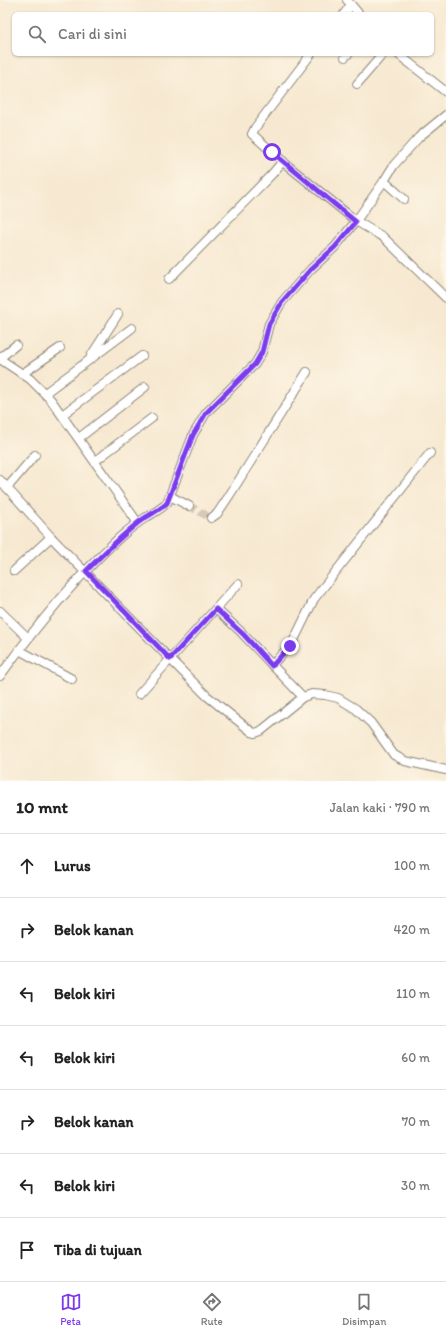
<!DOCTYPE html>
<html lang="id">
<head>
<meta charset="utf-8">
<style>
  :root { --surface:#fff; --page:#f2f2f2; --text:#222; --muted:#767676; --line:#e0e0e0; --accent:#7c3aed }
  body { margin:0; font-family:Itim,sans-serif; background:var(--page); color:var(--text) }
  .stop { position:absolute; width:12px; height:12px; margin:-9px; border:3px solid #7c3aed; border-radius:50%; background:#fff }
  .stop.end { background:#7c3aed; border-color:#fff; box-shadow:0 1px 4px #0008 }
  .list { margin:0; padding:0; list-style:none }
  h2 { display:flex; justify-content:space-between; align-items:center; height:52px; margin:0; padding:0 16px; font-size:17px }
  h2 small { font-size:13px; font-weight:400; color:var(--muted) }
  .list li { display:grid; grid-template-columns:26px 1fr auto; gap:12px; align-items:center; box-sizing:border-box; height:64px; padding:0 16px; border-top:1px solid var(--line) }
  .list b { display:block; font-size:15px; white-space:nowrap }
  .list em { font-size:13px; font-style:normal; color:var(--muted) }
  .icon { flex:none; width:22px; height:22px; fill:none; stroke:currentColor; stroke-width:2; stroke-linecap:round; stroke-linejoin:round }
  .map { position:relative; flex:none; width:446px; height:781px; overflow:hidden }
  .search { position:absolute; background:var(--surface); box-shadow:0 1px 3px #0004; left:12px; right:12px; top:12px; height:44px; display:flex; align-items:center; gap:10px; box-sizing:border-box; padding:0 14px; border-radius:6px; color:var(--muted); font-size:15px }
  .sheet { height:500px; background:var(--surface) }
  nav { display:flex; justify-content:space-around; align-items:center; box-sizing:border-box; height:56px; border-top:1px solid var(--line); background:var(--surface); font-size:11px; color:var(--muted) }
  nav a { display:grid; justify-items:center; gap:2px }
  nav .on { color:var(--accent) }
  .map>svg:first-child { display:block }
  .lines { fill:none; stroke-linecap:round; stroke-linejoin:round }
  .minor-tunnel { stroke:#d6cab6; stroke-width:8; stroke-dasharray:8 4; stroke-linecap:butt }
  .minor-casing { stroke:#8a8276; stroke-width:10 }
  .minor { stroke:#fff; stroke-width:8 }
  .route { stroke:#7c3aed; stroke-width:5 }
</style>
</head>
<body>
<div class="map">
<svg width="446" height="781" viewBox="0 0 446 781">
  <rect width="100%" height="100%" fill="#fcf5e5"/>
  <filter id="ink" filterUnits="userSpaceOnUse"><feTurbulence type="fractalNoise" baseFrequency=".025" numOctaves="2"/><feDisplacementMap in="SourceGraphic" scale="8" xChannelSelector="R" yChannelSelector="G"/><feConvolveMatrix kernelMatrix="1 2 1 2 8 2 1 2 1" color-interpolation-filters="sRGB"/></filter>
  <filter id="wash" filterUnits="userSpaceOnUse"><feTurbulence type="fractalNoise" baseFrequency=".012" numOctaves="4" result="noise"/><feDisplacementMap in="SourceGraphic" scale="16" xChannelSelector="R" yChannelSelector="G"/><feGaussianBlur stdDeviation="0.9" result="paint"/><feColorMatrix in="noise" values="0 0 0 0 0 0 0 0 0 0 0 0 0 0 0 0 0 1.4 0 .05"/><feComposite in="paint" operator="in"/></filter>
  <g filter="url(#wash)">
    <rect width="100%" height="100%" fill="#f7e9d1"/>
  </g>
  <g filter="url(#ink)">
    <g class="lines">
      <polyline class="minor-tunnel" points="189,506 211,518"/>
      <g class="minor-casing">
        <g id="minor">
          <polyline points="347,0 359,14"/>
          <polyline points="344,14 351,5"/>
          <polyline points="311,54 270,108 255,128 252,134 287,165 356,221 383,237 446,298"/>
          <polyline points="398,54 446,92"/>
          <polyline points="345,57 348,54"/>
          <polyline points="357,84 383,54"/>
          <polyline points="384,181 404,199"/>
          <polyline points="169,279 272,174 283,161"/>
          <polyline points="91,356 118,314"/>
          <polyline points="0,358 16,345"/>
          <polyline points="0,359 30,379 51,400 138,523"/>
          <polyline points="22,374 60,348"/>
          <polyline points="45,393 132,328"/>
          <polyline points="62,415 142,356"/>
          <polyline points="79,438 145,387"/>
          <polyline points="95,461 152,418"/>
          <polyline points="0,480 51,537 170,659 207,696 252,732 255,733 261,731 303,697 312,694 325,695 338,698 356,709 371,723 394,755 405,761 446,770"/>
          <polyline points="7,488 35,455"/>
          <polyline points="170,496 189,506"/>
          <polyline points="211,518 217,514 229,496 307,372"/>
          <polyline points="14,571 51,537"/>
          <polyline points="216,609 240,631 272,665 293,642 314,599 430,453"/>
          <polyline points="0,611 28,638"/>
          <polyline points="19,650 72,679"/>
          <polyline points="272,665 303,697"/>
          <path d="M0 676C36 626 73 581 118 539 126 532 135 524 145 518 153 513 160 510 167 503L193 435 206 413 255 364 262 352 269 324 282 302 311 269 335 247 356 221 384 181 394 165 419 137 446 115"/>
          <polyline points="139,694 238,584"/>
        </g>
      </g>
      <use href="#minor" class="minor"/>
    </g>
  </g>
  <g class="lines" filter="url(#ink)">
    <path class="route" d="M272 152 356 222 335 247 311 269 282 302 269 324 262 352 255 364 206 413 193 435 167 503C159 511 148 515 139 522 120 537 103 554 86 571L170 659 216 609 244 635 272 666 290 646"/>
  </g>
</svg>
<div class="stop" style="left:272px;top:152px"></div>
<div class="stop end" style="left:290px;top:646px"></div>
<div class="search"><svg class="icon" aria-label="search" viewBox="0 0 24 24"><circle cx="10" cy="10" r="6"/><path d="M15 15l6 6"/></svg>Cari di sini</div>
</div>
<section class="sheet">
<h2>10 mnt<small>Jalan kaki · 790 m</small></h2>
<ul class="list">
<li><svg class="icon" aria-label="ahead" viewBox="0 0 24 24"><path d="M12 20V5M6 11l6-6 6 6"/></svg><div><b>Lurus</b></div><em>100 m</em></li>
<li><svg class="icon" aria-label="right" viewBox="0 0 24 24"><path d="M7 20v-9h11M14 6l5 5-5 5"/></svg><div><b>Belok kanan</b></div><em>420 m</em></li>
<li><svg class="icon" aria-label="left" viewBox="0 0 24 24"><path d="M17 20v-9H6M10 6l-5 5 5 5"/></svg><div><b>Belok kiri</b></div><em>110 m</em></li>
<li><svg class="icon" aria-label="left" viewBox="0 0 24 24"><path d="M17 20v-9H6M10 6l-5 5 5 5"/></svg><div><b>Belok kiri</b></div><em>60 m</em></li>
<li><svg class="icon" aria-label="right" viewBox="0 0 24 24"><path d="M7 20v-9h11M14 6l5 5-5 5"/></svg><div><b>Belok kanan</b></div><em>70 m</em></li>
<li><svg class="icon" aria-label="left" viewBox="0 0 24 24"><path d="M17 20v-9H6M10 6l-5 5 5 5"/></svg><div><b>Belok kiri</b></div><em>30 m</em></li>
<li><svg class="icon" aria-label="arrive" viewBox="0 0 24 24"><path d="M6 21V4h12l-3 4 3 4H6"/></svg><div><b>Tiba di tujuan</b></div></li>
</ul>
</section>
<nav>
<a class="on"><svg class="icon" aria-label="map" viewBox="0 0 24 24"><path d="M3 6l6-2 6 2 6-2v14l-6 2-6-2-6 2zM9 4v14M15 6v14"/></svg>Peta</a>
<a><svg class="icon" aria-label="directions" viewBox="0 0 24 24"><path d="M12 3l9 9-9 9-9-9zM9 14v-3h6M13 9l2 2-2 2"/></svg>Rute</a>
<a><svg class="icon" aria-label="saved" viewBox="0 0 24 24"><path d="M7 4h10v16l-5-4-5 4z"/></svg>Disimpan</a>
</nav>
</body>
</html>
